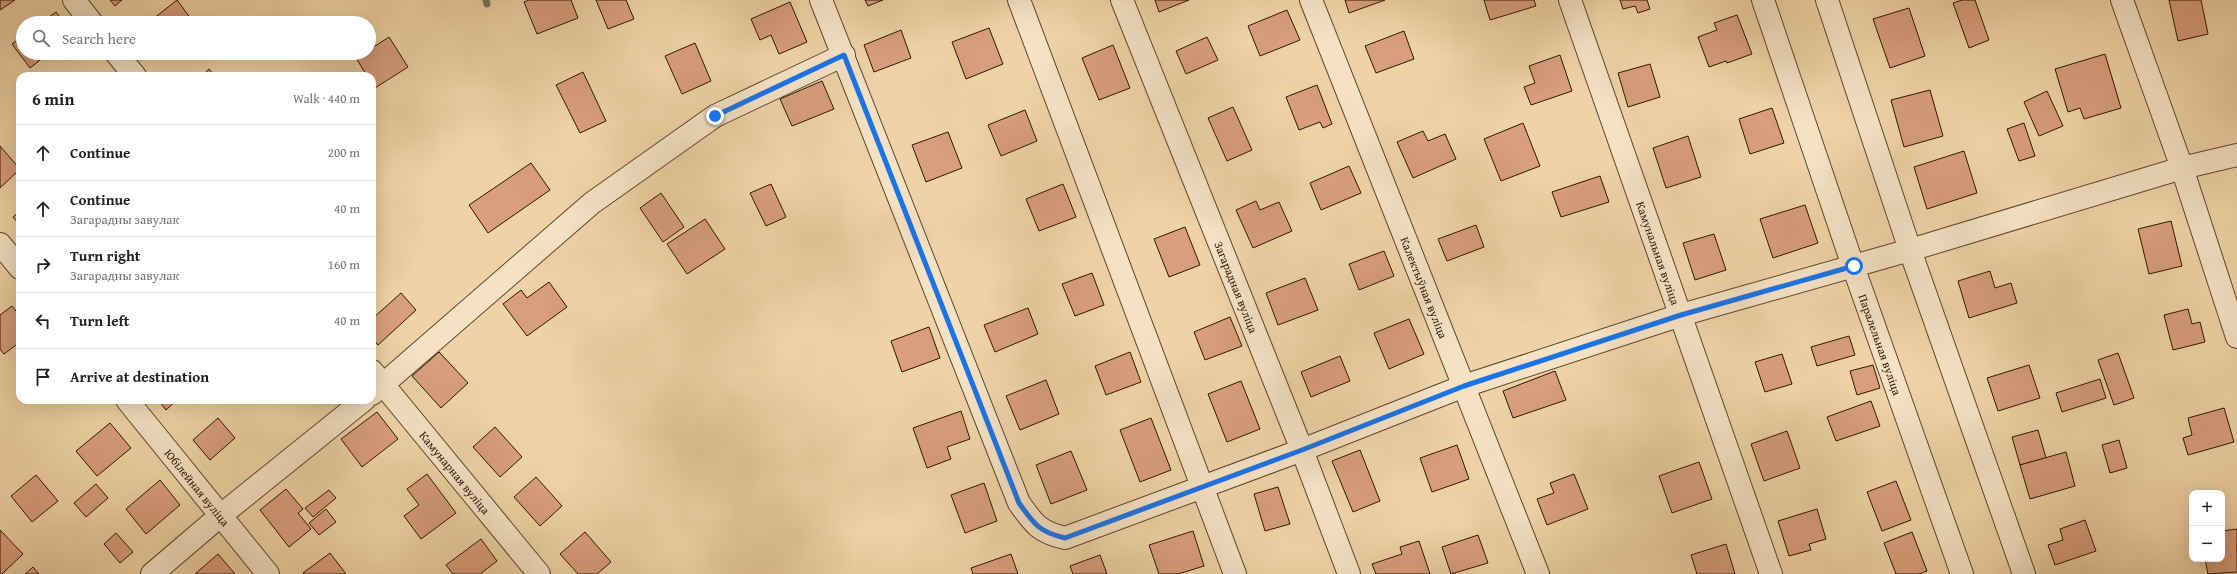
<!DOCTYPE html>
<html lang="en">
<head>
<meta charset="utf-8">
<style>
  :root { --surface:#fff; --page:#f2f2f2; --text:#202124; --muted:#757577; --line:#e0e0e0 }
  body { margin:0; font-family:"Gentium Book Plus",serif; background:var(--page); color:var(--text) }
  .controls { position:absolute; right:12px; bottom:12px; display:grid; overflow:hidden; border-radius:8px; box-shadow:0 4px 16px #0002 }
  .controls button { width:36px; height:36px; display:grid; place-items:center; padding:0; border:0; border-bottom:1px solid var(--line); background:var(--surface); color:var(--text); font:20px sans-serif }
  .stop { position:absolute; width:12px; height:12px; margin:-9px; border:3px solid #1a73e8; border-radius:50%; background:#fff }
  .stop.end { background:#1a73e8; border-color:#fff; box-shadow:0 1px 4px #0008 }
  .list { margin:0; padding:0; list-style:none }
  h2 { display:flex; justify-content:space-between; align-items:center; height:52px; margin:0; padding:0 16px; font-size:17px }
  h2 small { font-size:13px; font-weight:400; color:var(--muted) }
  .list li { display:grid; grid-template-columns:26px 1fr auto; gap:12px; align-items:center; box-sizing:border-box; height:56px; padding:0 16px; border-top:1px solid var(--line) }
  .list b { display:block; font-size:15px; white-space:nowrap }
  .list p { margin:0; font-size:13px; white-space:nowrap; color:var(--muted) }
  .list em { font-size:13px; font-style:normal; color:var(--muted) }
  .icon { flex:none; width:22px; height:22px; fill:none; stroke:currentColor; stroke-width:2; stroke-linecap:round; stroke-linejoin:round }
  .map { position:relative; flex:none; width:2237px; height:574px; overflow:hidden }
  .search { position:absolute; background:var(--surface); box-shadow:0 4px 16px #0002; left:16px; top:16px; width:360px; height:44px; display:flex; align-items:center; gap:10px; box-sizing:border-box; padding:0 14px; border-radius:22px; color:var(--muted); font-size:15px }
  .panel { position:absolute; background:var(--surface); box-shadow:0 4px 16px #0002; left:16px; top:72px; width:360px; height:332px; border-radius:12px }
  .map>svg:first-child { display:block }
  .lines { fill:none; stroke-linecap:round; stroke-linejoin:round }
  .stream { stroke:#71766a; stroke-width:7 }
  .building { fill:#d89e7d; stroke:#301600 }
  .minor-casing { stroke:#60452a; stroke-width:24 }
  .minor { stroke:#f5e2c5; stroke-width:22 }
  .route { stroke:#1a73e8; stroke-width:5 }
  .labels { text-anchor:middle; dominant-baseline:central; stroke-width:3.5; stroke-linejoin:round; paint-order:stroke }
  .street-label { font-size:12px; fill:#301600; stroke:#f5e2c5 }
</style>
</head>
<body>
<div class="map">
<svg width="2237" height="574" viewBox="0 0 2237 574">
  <rect width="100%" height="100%" fill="#efd3a6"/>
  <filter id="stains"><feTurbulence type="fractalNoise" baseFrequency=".005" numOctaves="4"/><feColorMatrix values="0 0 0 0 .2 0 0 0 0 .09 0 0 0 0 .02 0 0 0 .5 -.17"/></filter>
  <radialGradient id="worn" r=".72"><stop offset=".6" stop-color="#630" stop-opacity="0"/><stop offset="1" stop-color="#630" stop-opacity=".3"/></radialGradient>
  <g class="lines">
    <polyline class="stream" points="486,0 487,4"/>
  </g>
  <g class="building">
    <polygon points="0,0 15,0 0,10"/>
    <polygon points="110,0 122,0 115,6"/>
    <polygon points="177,0 194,23 148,23"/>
    <polygon points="529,0 571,0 578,18 537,34 524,2"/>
    <polygon points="596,0 626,0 634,19 608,29"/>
    <polygon points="865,0 883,0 868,6"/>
    <polygon points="1155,0 1189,0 1159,12"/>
    <polygon points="1345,0 1385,0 1349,13"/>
    <polygon points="1484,0 1534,0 1536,6 1490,20"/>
    <polygon points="1620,0 1647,0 1650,9 1638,13 1635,6 1623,9"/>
    <polygon points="1962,0 1975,0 1989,40 1969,48 1953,3"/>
    <polygon points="2169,0 2201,0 2208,34 2178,41"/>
    <polygon points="790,2 807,42 779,54 771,35 760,40 751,19"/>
    <polygon points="1909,8 1925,56 1890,68 1873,19"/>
    <polygon points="1287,10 1300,40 1260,56 1248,26"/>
    <polygon points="56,12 64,23 41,23"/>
    <polygon points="1737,15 1752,54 1727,63 1726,61 1709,67 1698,37 1717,30 1714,23"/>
    <polygon points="989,28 1003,64 966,79 952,42"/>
    <polygon points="901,30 911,58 874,72 864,45"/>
    <polygon points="1404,31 1414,59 1376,73 1365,46"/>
    <polygon points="23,36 23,53 49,53 30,68 12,44"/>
    <polygon points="389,37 408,67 375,88 372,84 372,76 367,76 356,58 364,53 369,53 369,50"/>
    <polygon points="1207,37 1218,60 1186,74 1176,51"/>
    <polygon points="695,43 711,81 682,94 665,56"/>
    <polygon points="1113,45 1130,88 1099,100 1082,58"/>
    <polygon points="2105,54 2121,108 2084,119 2080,108 2068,112 2055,69"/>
    <polygon points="1560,55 1572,91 1531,105 1524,87 1535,83 1529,66"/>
    <polygon points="1650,64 1660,97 1628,107 1618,73"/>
    <polygon points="209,69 215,76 202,76"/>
    <polygon points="583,72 606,121 580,133 556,85"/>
    <polygon points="822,81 834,109 792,126 780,99"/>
    <polygon points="1317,85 1332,124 1323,128 1320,122 1299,130 1286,97"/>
    <polygon points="1930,90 1943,136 1904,147 1891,100"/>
    <polygon points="2047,91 2063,126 2039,136 2024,102"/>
    <polygon points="1233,107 1252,150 1227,161 1208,118"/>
    <polygon points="1772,108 1784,143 1750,154 1739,119"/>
    <polygon points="1025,110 1037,141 1001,156 988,125"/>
    <polygon points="1523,123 1540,166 1501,181 1484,139"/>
    <polygon points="2024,123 2035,156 2019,161 2007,129"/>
    <polygon points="1423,131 1428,141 1445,134 1456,159 1413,178 1397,142"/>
    <polygon points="948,132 962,168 926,182 912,145"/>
    <polygon points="1688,136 1701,177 1666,188 1653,148"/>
    <polygon points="0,146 20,169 0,188"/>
    <polygon points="1964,151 1977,193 1927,209 1914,167"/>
    <polygon points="531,163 550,190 488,233 469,205"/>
    <polygon points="1349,166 1361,193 1321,210 1310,183"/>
    <polygon points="1600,176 1609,202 1561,217 1552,192"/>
    <polygon points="771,184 786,217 766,226 750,193"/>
    <polygon points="1063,184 1076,217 1039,231 1026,199"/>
    <polygon points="661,193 684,227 663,242 640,208"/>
    <polygon points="1256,201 1260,210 1279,202 1292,231 1253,248 1236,210"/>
    <polygon points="1805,205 1818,243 1773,258 1760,219"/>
    <polygon points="20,211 20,225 13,217"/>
    <polygon points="705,219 725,249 687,274 667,244"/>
    <polygon points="2171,221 2182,266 2149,274 2138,229"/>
    <polygon points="1476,225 1484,247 1447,261 1438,239"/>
    <polygon points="1185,227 1200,265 1169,277 1154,239"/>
    <polygon points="1714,234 1726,270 1695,280 1683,243"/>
    <polygon points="1384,251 1394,276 1359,290 1349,264"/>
    <polygon points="1990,271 1995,288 2011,283 2017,303 1969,318 1958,281"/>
    <polygon points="1092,273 1104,305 1075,316 1062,284"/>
    <polygon points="1305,278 1318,310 1278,325 1266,293"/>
    <polygon points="549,282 567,307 527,336 503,304 521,290 527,298"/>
    <polygon points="401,293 416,310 378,345 372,338 372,319"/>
    <polygon points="12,306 20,316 20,342 4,354 0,349 0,315"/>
    <polygon points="1028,308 1038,334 995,352 984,325"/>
    <polygon points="2188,309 2192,324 2200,322 2205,342 2173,350 2164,315"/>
    <polygon points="1230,317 1242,346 1205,360 1194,332"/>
    <polygon points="1409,319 1424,354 1389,369 1374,333"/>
    <polygon points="929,327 940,358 902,372 891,341"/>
    <polygon points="1849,336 1855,355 1817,366 1811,347"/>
    <polygon points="439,352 468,383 441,408 412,376"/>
    <polygon points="1130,352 1141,382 1106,395 1095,366"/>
    <polygon points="2118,353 2134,398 2114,405 2098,360"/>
    <polygon points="1782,354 1792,384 1765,392 1755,362"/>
    <polygon points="1340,356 1350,381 1311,397 1301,372"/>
    <polygon points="1873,365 1880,388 1857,395 1850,371"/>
    <polygon points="2029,365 2040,398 1998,411 1987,378"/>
    <polygon points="1555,371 1566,400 1513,418 1503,391"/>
    <polygon points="2100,379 2106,398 2062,412 2056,393"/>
    <polygon points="1046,380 1059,414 1020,430 1006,396"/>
    <polygon points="1241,381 1260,429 1227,442 1208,394"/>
    <polygon points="158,400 177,400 166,410"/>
    <polygon points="1871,401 1880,426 1836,441 1827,417"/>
    <polygon points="2224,408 2234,442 2188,455 2183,438 2192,435 2188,418"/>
    <polygon points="961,411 970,439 947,447 951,459 927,468 913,428"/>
    <polygon points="377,412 398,439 362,467 341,439"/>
    <polygon points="218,418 235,438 210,460 193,440"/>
    <polygon points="1151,418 1171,470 1140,482 1120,430"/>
    <polygon points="110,423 131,448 97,476 76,451"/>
    <polygon points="495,427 522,457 500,477 473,447"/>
    <polygon points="2038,430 2046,458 2020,465 2012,437"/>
    <polygon points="1787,431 1800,468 1764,481 1751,444"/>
    <polygon points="2119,440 2127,468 2110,473 2102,445"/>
    <polygon points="1457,445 1469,479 1432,492 1420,458"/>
    <polygon points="1360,450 1380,501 1353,512 1332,461"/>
    <polygon points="1071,451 1087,490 1051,504 1036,465"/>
    <polygon points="2066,452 2075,486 2030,499 2020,465"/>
    <polygon points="1699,462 1712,499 1672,513 1659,476"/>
    <polygon points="427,474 456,513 421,539 404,516 419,505 407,489"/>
    <polygon points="1574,474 1588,509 1547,525 1537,499 1554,493 1550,483"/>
    <polygon points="36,475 58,501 32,522 11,496"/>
    <polygon points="536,477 562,506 540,526 514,497"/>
    <polygon points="160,480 180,505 146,534 126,509"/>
    <polygon points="1896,481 1911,520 1882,531 1867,492"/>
    <polygon points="984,483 997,521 965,533 951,495"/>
    <polygon points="96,484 108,498 86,517 74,503"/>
    <polygon points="1278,487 1290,524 1265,531 1254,494"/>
    <polygon points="286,489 303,509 298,513 311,529 289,547 260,510"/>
    <polygon points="329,490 336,498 313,517 305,508"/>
    <polygon points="326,509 336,522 319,535 309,523"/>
    <polygon points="1817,509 1826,539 1809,544 1811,550 1789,556 1778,521"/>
    <polygon points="2085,520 2096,551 2055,565 2048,545 2063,540 2060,529"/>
    <polygon points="2237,529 2237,572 2208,574 2205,559 2222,559 2222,531"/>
    <polygon points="0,530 23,554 2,574 0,574"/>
    <polygon points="1193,531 1204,566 1178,574 1159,574 1149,545"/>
    <polygon points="585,532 611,562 597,574 578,574 560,554"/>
    <polygon points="1912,532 1927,571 1919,574 1896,574 1884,543"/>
    <polygon points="116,533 133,552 120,563 104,544"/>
    <polygon points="1478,535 1488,563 1451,574 1442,547"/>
    <polygon points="481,539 497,561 480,574 453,574 446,565"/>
    <polygon points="1419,541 1430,574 1376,574 1372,564 1402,554 1400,547"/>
    <polygon points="1726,544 1735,574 1697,574 1691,555"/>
    <polygon points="330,553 346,574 304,574 303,573"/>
    <polygon points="218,554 235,574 195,574"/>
    <polygon points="1011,554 1018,574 973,574 971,568"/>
    <polygon points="1100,555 1107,574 1073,574 1070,566"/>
    <polygon points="33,567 39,574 25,574"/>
  </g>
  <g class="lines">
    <g class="minor-casing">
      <g id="minor">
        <polyline points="74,0 92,23"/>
        <path d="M821 0 1019 503C1034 524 1039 532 1065 538L1302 450 1464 386 1681 315 1910 250 2182 168 2237 155"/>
        <polyline points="1019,0 1235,574"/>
        <path id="s1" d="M1122 0 1302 450 1349 574"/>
        <path id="s2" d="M1311 0 1538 574"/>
        <path id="s3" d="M1570 0 1771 574"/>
        <path id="s4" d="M1763 0 1853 266 1962 574"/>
        <polyline points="1827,0 1910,250 2024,574"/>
        <polyline points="2122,0 2182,168 2237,337"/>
        <polyline points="116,53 135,76"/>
        <polyline points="0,244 20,268"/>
        <path id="s5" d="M372 371 539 574"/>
        <polyline points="372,394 592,203 715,116 844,55"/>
        <path id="s6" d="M127 400 268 574"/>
        <polyline points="152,574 220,516 364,400"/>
      </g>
    </g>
    <use href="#minor" class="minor"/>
  </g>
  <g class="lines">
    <path class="route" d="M715 116 844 55 1019 503C1034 524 1039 532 1065 538L1302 450 1464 386 1681 315 1854 266"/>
  </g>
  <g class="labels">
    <g class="street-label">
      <text stroke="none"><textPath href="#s3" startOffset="268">Камунальная вуліца</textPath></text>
      <text stroke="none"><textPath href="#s1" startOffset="309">Загарадная вуліца</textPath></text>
      <text stroke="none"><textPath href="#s2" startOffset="309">Калектыўная вуліца</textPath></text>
      <text stroke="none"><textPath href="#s4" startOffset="364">Паралельная вуліца</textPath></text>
      <text stroke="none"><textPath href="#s5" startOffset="131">Камунарная вуліца</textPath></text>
      <text stroke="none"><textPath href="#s6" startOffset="112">Юбілейная вуліца</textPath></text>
    </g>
  </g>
  <rect width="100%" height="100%" filter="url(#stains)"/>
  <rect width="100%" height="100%" fill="url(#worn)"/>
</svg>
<div class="controls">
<button>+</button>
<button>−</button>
</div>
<div class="stop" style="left:1854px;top:266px"></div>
<div class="stop end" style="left:715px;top:116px"></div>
<div class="search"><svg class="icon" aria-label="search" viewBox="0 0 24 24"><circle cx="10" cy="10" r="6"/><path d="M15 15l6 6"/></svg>Search here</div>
<section class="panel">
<h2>6 min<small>Walk · 440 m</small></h2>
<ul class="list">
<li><svg class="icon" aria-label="ahead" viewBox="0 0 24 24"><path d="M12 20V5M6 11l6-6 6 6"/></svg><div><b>Continue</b></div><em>200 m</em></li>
<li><svg class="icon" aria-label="ahead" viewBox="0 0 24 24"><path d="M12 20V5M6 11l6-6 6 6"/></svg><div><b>Continue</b><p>Загарадны завулак</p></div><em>40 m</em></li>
<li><svg class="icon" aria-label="right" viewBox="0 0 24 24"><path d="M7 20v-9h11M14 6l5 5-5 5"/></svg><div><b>Turn right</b><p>Загарадны завулак</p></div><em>160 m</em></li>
<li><svg class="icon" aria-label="left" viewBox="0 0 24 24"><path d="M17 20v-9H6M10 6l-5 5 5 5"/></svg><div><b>Turn left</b></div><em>40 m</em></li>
<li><svg class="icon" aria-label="arrive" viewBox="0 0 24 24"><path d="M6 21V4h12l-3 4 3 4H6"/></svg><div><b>Arrive at destination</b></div></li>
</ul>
</section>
</div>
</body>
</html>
